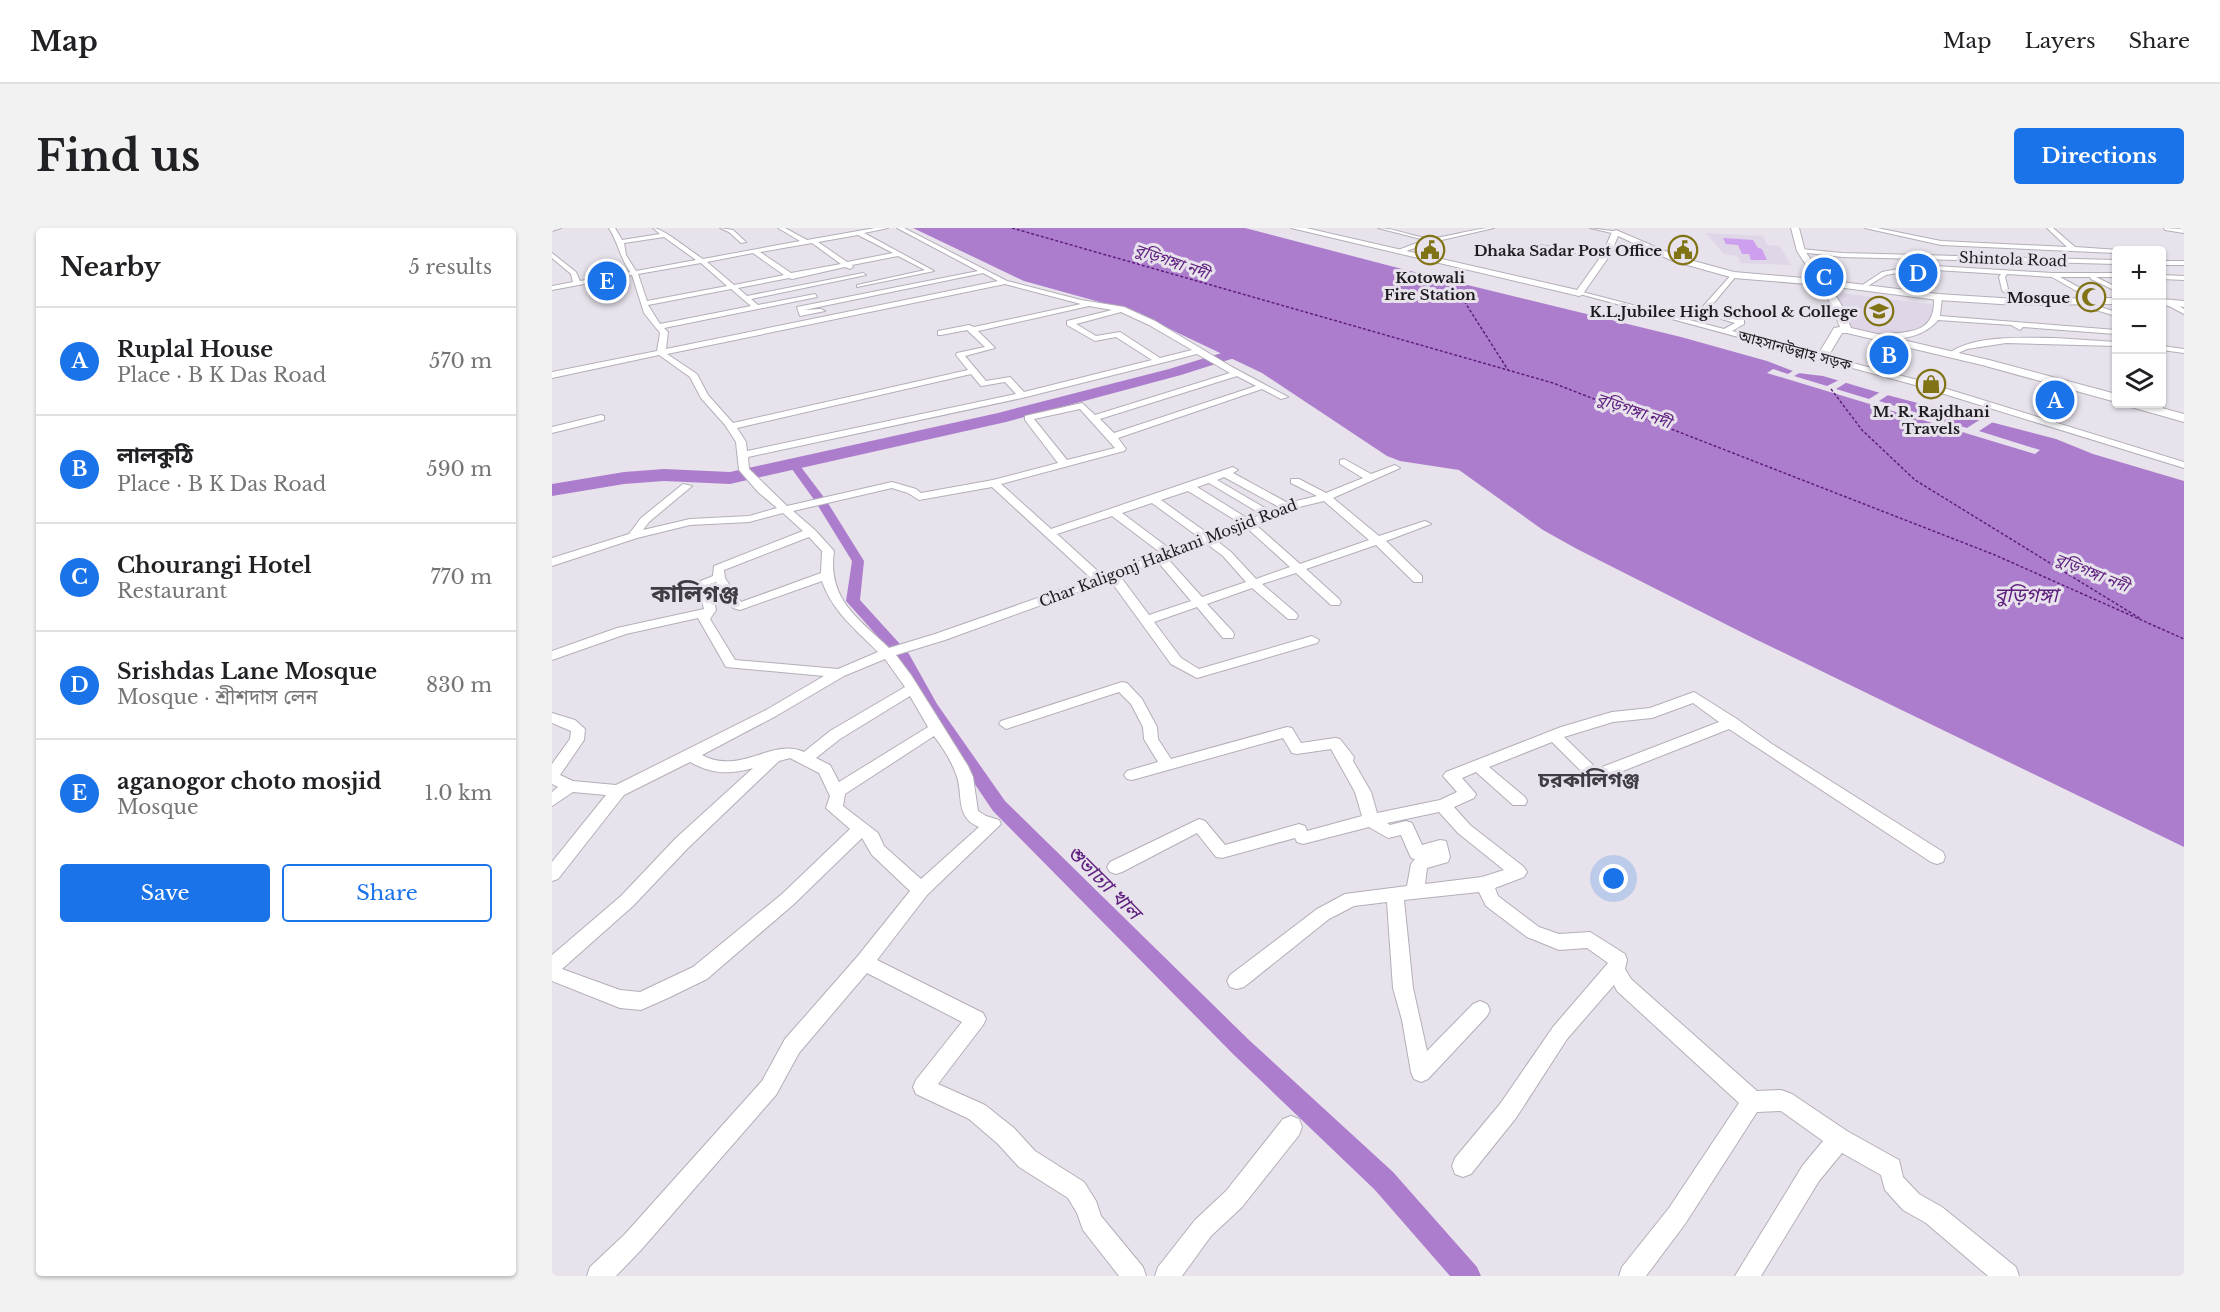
<!DOCTYPE html>
<html lang="en">
<head>
<meta charset="utf-8">
<style>
  :root { --surface:#fff; --page:#f2f2f2; --text:#202124; --muted:#757577; --line:#e0e0e0; --accent:#1a73e8 }
  body { margin:0; font-family:"Libre Baskerville","Noto Sans Bengali",serif; background:var(--page); color:var(--text) }
  .controls { position:absolute; right:18px; top:18px; display:grid; overflow:hidden; border-radius:6px; box-shadow:0 2px 4px #0004 }
  .controls button { width:54px; height:54px; display:grid; place-items:center; padding:0; border:0; border-bottom:2px solid var(--line); background:var(--surface); color:var(--text); font:30px sans-serif }
  .you { position:absolute; left:1062px; top:651px; width:21px; height:21px; margin:-15px; border:4px solid #fff; border-radius:50%; background:#1a73e8; box-shadow:0 0 0 9px #1a73e833 }
  .badge { display:grid; place-items:center; width:39px; height:39px; border-radius:50%; background:var(--accent); color:#fff; font-size:20px; font-weight:700 }
  .pin { position:absolute; translate:-50% -50%; border:3px solid #fff; box-shadow:0 2px 6px #0006 }
  .list { margin:0; padding:0; list-style:none }
  h2 { display:flex; justify-content:space-between; align-items:center; height:78px; margin:0; padding:0 24px; font-size:26px }
  h2 small { font-size:20px; font-weight:400; color:var(--muted) }
  .list li { display:grid; grid-template-columns:39px 1fr auto; gap:18px; align-items:center; box-sizing:border-box; height:108px; padding:0 24px; border-top:2px solid var(--line) }
  .list b { display:block; font-size:22px; white-space:nowrap }
  .list p { margin:0; font-size:20px; white-space:nowrap; color:var(--muted) }
  .list em { font-size:20px; font-style:normal; color:var(--muted) }
  .actions { display:flex; gap:12px; padding:18px 24px }
  .actions a { flex:1; padding:14px 0; border:2px solid var(--accent); border-radius:6px; text-align:center; font-size:21px; color:var(--accent) }
  .actions .main { background:var(--accent); color:#fff }
  .icon { flex:none; width:33px; height:33px; fill:none; stroke:currentColor; stroke-width:2; stroke-linecap:round; stroke-linejoin:round }
  .map { position:relative; flex:none; width:1632px; height:1048px; overflow:hidden; border-radius:6px }
  header { display:flex; align-items:center; gap:36px; box-sizing:border-box; height:84px; padding:0 30px; background:var(--surface); border-bottom:2px solid var(--line) }
  header strong { font-size:28px }
  nav { display:flex; gap:33px; margin-inline-start:auto; font-size:21px }
  .intro { display:flex; align-items:center; justify-content:space-between; box-sizing:border-box; height:144px; padding:0 36px }
  h1 { margin:0; font-size:42px }
  .button { padding:15px 27px; border-radius:6px; background:var(--accent); color:#fff; font-size:21px; font-weight:700 }
  main { display:flex; gap:36px; padding:0 36px }
  aside { flex:1; background:var(--surface); border-radius:6px; box-shadow:0 2px 4px #0004 }
  .map>svg:first-child { display:block }
  .built { fill:#dfd6e7 }
  .green { fill:#ce9eef }
  .water { fill:#ad7dcd }
  .pier { fill:#e7e2eb }
  .lines { fill:none; stroke-linecap:round; stroke-linejoin:round }
  .canal { fill:#ad7dcd; fill-rule:evenodd }
  .river { fill:#ad7dcd; fill-rule:evenodd }
  .ferry { stroke:#5d1e7e; stroke-width:1.5; stroke-dasharray:3 2; stroke-linecap:butt }
  .street-casing { stroke:#b4aeb8; stroke-width:2 }
  .secondary-casing { stroke:#b4aeb8; stroke-width:2 }
  .street { fill:#fff; fill-rule:evenodd }
  .secondary { fill:#fff; fill-rule:evenodd }
  .labels { text-anchor:middle; dominant-baseline:central; stroke-width:6; stroke-linejoin:round; paint-order:stroke }
  .far-poi-label { font-size:15px; font-weight:bold; fill:#1e1c1f; stroke:#e7e2eb; text-anchor:end }
  .far-street-label { font-size:15px; fill:#1e1c1f; stroke:#e7e2eb }
  .far-water-label { font-size:16px; font-style:italic; fill:#5d1e7e; stroke:#e7e2eb }
  .water-label { font-size:20px; font-style:italic; fill:#5d1e7e; stroke:#e7e2eb }
  .quarter-label { font-size:21px; font-weight:bold; fill:#413c44; stroke:#e7e2eb }
  .district-label { font-size:24px; font-weight:bold; fill:#413c44; stroke:#e7e2eb }
</style>
</head>
<body>
<header>
<strong>Map</strong>
<nav><a>Map</a><a>Layers</a><a>Share</a></nav>
</header>
<div class="intro"><h1>Find us</h1><a class="button">Directions</a></div>
<main>
<aside>
<h2>Nearby<small>5 results</small></h2>
<ul class="list">
<li><span class="badge">A</span><div><b>Ruplal House</b><p>Place · B K Das Road</p></div><em>570 m</em></li>
<li><span class="badge">B</span><div><b>লালকুঠি</b><p>Place · B K Das Road</p></div><em>590 m</em></li>
<li><span class="badge">C</span><div><b>Chourangi Hotel</b><p>Restaurant</p></div><em>770 m</em></li>
<li><span class="badge">D</span><div><b>Srishdas Lane Mosque</b><p>Mosque · শ্রীশদাস লেন</p></div><em>830 m</em></li>
<li><span class="badge">E</span><div><b>aganogor choto mosjid</b><p>Mosque</p></div><em>1.0 km</em></li>
</ul>
<div class="actions"><a class="main">Save</a><a>Share</a></div>
</aside>
<div class="map">
<svg width="1632" height="1048" viewBox="0 0 1632 1048">
  <rect width="100%" height="100%" fill="#e7e2eb"/>
  <g class="built">
    <polygon points="1154,5 1211,8 1215,17 1228,18 1239,37 1189,35 1185,28 1172,26"/>
    <polygon points="1280,64 1385,77 1386,90 1366,103 1329,109 1295,102"/>
  </g>
  <polygon class="green" points="1171,10 1201,12 1206,20 1210,21 1215,32 1199,32 1197,26 1190,26 1186,17 1174,16"/>
  <polygon class="water" points="361,0 693,0 854,42 1129,109 1215,133 1246,145 1271,148 1335,167 1504,211 1541,226 1632,253 1632,619 1201,410 1025,321 991,302 907,242 848,233 835,228 710,145 580,83 472,53"/>
  <polygon class="pier" points="1221,141 1236,146 1244,141 1251,143 1242,148 1275,158 1289,151 1297,153 1284,161 1317,171 1330,163 1339,165 1327,173 1385,191 1396,184 1400,186 1391,193 1415,200 1432,189 1444,192 1427,203 1488,222 1483,226 1215,145"/>
  <g class="lines">
    <polygon class="canal" points="242,234 246,235 274,272 312,333 308,372 357,426 385,476 453,573 697,812 841,944 925,1039 929,1048 898,1048 823,962 681,826 441,583 370,478 346,431 294,373 300,333 263,273 237,237"/>
    <polygon class="river" points="712,112 717,113 719,116 717,119 629,147 454,194 178,256 112,253 72,256 0,268 0,256 72,244 112,241 178,244 446,185 617,141"/>
    <g class="ferry">
      <polyline points="460,0 1001,155 1443,327 1632,411"/>
      <polyline points="907,65 956,142"/>
      <polyline points="1279,161 1310,202 1363,252 1589,391"/>
    </g>
    <g class="street-casing">
      <g id="street">
        <polygon points="0,0 9,0 0,3"/>
        <path d="M57 0H63L70 12 108 6 101 0C111 0 138 23 151 31L248 13 226 0H233L255 12 323 0H336L312 5 382 43 305 59V57L373 42 346 28 300 37 301 39 298 41 293 39 240 51 237 50 186 60 195 68 311 45 314 47 199 71 206 77 263 66 265 69 112 100 116 104 114 121 446 53 431 45 252 82 269 81 273 83 248 88 245 79 426 43 345 0H352L455 53 529 72 572 79 603 93 680 139 736 169 729 171 710 161 566 210 574 221 572 223 449 256 499 301 681 239 686 242 681 245 736 275 765 268 739 255V251H747L774 265 811 250 788 236V232L792 231 819 246 843 237 848 240 781 270 827 308 873 293 879 296 834 313 870 348V354H862L824 317 754 341 787 371 789 374 787 377H779L744 345 710 356 744 385 746 388 744 391H736L700 360 655 376 681 404 682 407 681 410H671L645 379 602 394 629 430 647 441 760 408 767 412 765 415 645 450 619 436 558 352 393 412 344 427 359 447 416 538 421 549 426 583 434 588 447 592 449 596 375 667 325 732 431 785 434 791 431 797 386 856 433 877 462 900 483 923 532 954 544 973 549 988 591 1039 594 1048H567L531 1002 525 985 516 970 467 939 446 916 417 891 364 866 361 859 364 852 410 794 315 745 247 825 224 867 89 1022 64 1048H35L38 1039 73 1006 210 853 233 811 305 729 358 663 320 627 310 610 242 676 155 751 116 770 89 782 68 780 0 753V727L69 668 124 610 201 540C176 547 160 546 138 534L72 567 6 651 0 653V634L54 567 21 564 0 578V564L6 559 0 556V536L18 511 19 503 0 495V485L23 492 33 501 32 512 8 547 21 553 64 557 214 482 272 448 174 439 146 390 74 406 0 432V423L65 400 152 381 146 354 161 348 162 338 251 303 231 285 197 294 138 297 85 310 0 338V330L77 306 89 290 131 256 140 258 97 294 91 302 138 291 197 288 225 280 206 264 187 242 184 214 173 197 149 170 138 149 107 127 0 150V144L105 123 108 105 92 85 80 47 0 62V58L21 54 19 46 0 30V25L24 44 28 53 78 44C68 29 66 15 57 0ZM306 7 341 25 295 34 266 14ZM112 9 144 32 84 43 74 27 72 15ZM260 15 289 36 239 45 208 24ZM201 25 232 47 182 57 155 34ZM149 35 175 58 95 73 86 46ZM453 56 529 76 422 99 417 97 386 103V107H389L415 102 433 119 405 125 404 127 416 142 181 195 156 167 145 146 115 126ZM179 61 199 78 108 96 96 77ZM537 78 560 82 515 93V97L543 113 564 109 600 132 472 164 458 149 434 153 413 128 443 120 426 103ZM569 84 597 97 640 122 608 130 568 104 544 108 524 96ZM645 126 678 145 543 187 530 175 473 188V192L506 235 441 252 369 265 364 261 340 254 235 278 197 241 196 229 470 170ZM419 146 429 158 453 154 464 166 195 223 194 214 185 200ZM685 148 704 158 562 205 548 191ZM528 181 563 220 515 232 482 191ZM672 249 727 279 718 283 665 252ZM657 255 709 286 698 292 645 259ZM440 259 540 351 383 406 337 420C306 390 275 371 282 323L263 302 241 283 340 260 356 265 367 272ZM636 263 688 295 658 307 609 272ZM772 273 817 312 748 336 704 297 739 281ZM600 275 648 310 618 321 570 285ZM560 288 609 325 550 347 505 306ZM695 300 738 339 704 351 679 324 664 312ZM257 309 270 323 269 345 189 374 173 350 172 342ZM655 316 671 328 694 354 650 369 615 330ZM606 334 639 373 597 387 568 348ZM270 353C280 383 304 402 326 424L286 441 183 432 158 391 164 382 158 356 164 354 181 380 188 382ZM333 431 353 459 278 503 252 524C221 509 188 548 150 527L224 488 292 448ZM358 468 376 499 287 554 278 537 264 530 288 511ZM382 508C391 520 399 532 404 546 412 566 402 589 427 599L369 651 332 618 326 605 291 578 293 566ZM238 530 267 545 278 568 274 580 298 601 230 666 141 739 88 764 68 762 10 741 81 678 136 620 227 533Z"/>
        <polygon points="168,0 181,2 194,14 189,15 177,4"/>
        <path d="M826 0C845 0 864 11 882 10 902 8 921 0 942 0L881 14 848 25 846 22 873 12Z"/>
        <polygon points="1038,0 1067,4 1064,6"/>
        <polygon points="1313,0 1325,0 1389,13 1515,19 1495,0 1501,0 1523,19 1567,22 1564,25 1389,17"/>
        <polygon points="986,17 1054,25 1057,27 1054,29 984,20"/>
        <polygon points="1249,21 1290,25 1564,32 1564,36 1290,29 1247,24"/>
        <rect x="1610" y="33" width="22" height="4"/>
        <polygon points="1367,37 1500,45 1564,45 1564,49 1544,49 1564,59 1564,63 1539,51 1538,49 1508,49 1550,72 1547,76 1500,49 1455,46 1453,49 1456,61 1468,74 1464,76 1450,62 1447,49 1449,46 1367,41 1334,47 1314,59 1309,58 1330,44"/>
        <polygon points="1180,46 1185,47 1155,83 1192,92 1192,96 1180,103 1369,153 1632,234 1632,240 1363,157 1024,65 1027,63 1172,101 1183,95 1146,84"/>
        <polygon points="1610,47 1632,48 1632,52 1610,51"/>
        <path d="M1386 67 1390 69 1388 88 1564 102V106L1471 99 1468 102 1459 97 1386 92C1372 109 1347 113 1326 111V107C1355 103 1384 108 1382 69Z"/>
        <polygon points="1618,73 1632,81 1632,86 1615,77"/>
        <polygon points="1533,74 1564,84 1564,88 1530,78"/>
        <path d="M1504 110 1564 114V118L1454 115 1415 121 1400 128 1396 126C1421 106 1473 110 1504 110Z"/>
        <polygon points="1610,118 1632,121 1632,125 1610,122"/>
        <polygon points="49,187 52,188 52,192 0,205 0,199"/>
        <path d="M570 454 575 455 590 471 605 499 606 511 619 531 735 499 740 500 749 515 783 510 788 511 802 529 801 533 819 564 825 585 888 572 905 564 891 548 894 544 1009 499 1060 484 1098 480 1142 464 1185 491 1220 516 1391 624 1393 629 1391 634 1385 636 1379 634 1177 501 1043 554 1038 552 1000 514 937 539 973 569 975 573 973 577H961L924 544 910 550 924 566 922 570 902 579 918 597 972 639 975 644 972 649 943 660 946 668 987 699 1007 706 1038 704 1073 726 1075 732 1073 741 1079 751 1205 863 1229 862 1240 866 1295 903 1347 932 1351 949 1367 966 1390 979 1464 1039 1467 1048H1436L1374 995 1351 982 1333 962 1329 947 1290 925 1267 953 1209 1048H1183L1251 937 1271 913 1229 883 1205 884 1133 996 1094 1048H1067L1070 1039 1117 980 1187 875 1065 763 1062 757 1015 811 964 890 919 946 911 949 903 946 900 938 903 930 948 876 1001 799 1056 735 1035 720 1007 722 975 709 934 678 927 664 852 672 861 760 875 823 921 776 928 773 935 776 938 782 935 788 876 851 869 854 862 851 859 844 850 792 841 760 835 674 802 678 777 691 692 759 685 761 678 759 675 753 678 747 765 681 793 666 855 658 859 636 863 631 859 630 849 607 836 610 817 599 751 616 745 614 743 610 670 630 664 629 645 605 570 644 564 646 558 644 555 639 558 634 647 591 653 593 673 617 747 596 753 598 755 603 810 588 803 564 779 521 745 526 740 525 731 510 580 552 575 551 572 547 575 543 606 534 592 511 591 499 579 476 567 464 454 501 447 496 449 493ZM1141 475 1167 494 1045 541 1012 509 1061 494 1100 490ZM887 584 906 605 952 642 930 649 873 656 875 640 896 634 898 629 894 613 888 612 870 617 860 595 854 593 838 597 835 595Z"/>
        <polygon points="739,888 747,891 750,899 747,907 690,979 659,1008 630,1048 603,1048 606,1039 643,992 674,963 731,891"/>
      </g>
    </g>
    <g class="secondary-casing">
      <g id="secondary">
        <polygon points="739,0 754,0 1025,62 1050,27 1060,4 1064,2 1127,29 1182,44 1263,51 1245,23 1239,0 1247,0 1253,23 1273,52 1386,66 1464,71 1564,70 1564,76 1464,77 1386,72 1277,58 1289,76 1299,100 1437,132 1564,166 1564,174 1430,137 1295,105 1290,105 1274,132 1266,132 1264,130 1282,100 1288,99 1279,76 1267,57 1182,50 1121,33 1066,8 1058,27 1030,67 1027,68"/>
        <polygon points="1612,0 1632,1 1632,5 1613,2"/>
        <polygon points="1610,71 1632,73 1632,79 1610,77"/>
        <polygon points="1577,176 1595,176 1632,186 1632,194 1579,179"/>
      </g>
    </g>
    <use href="#street" class="street"/>
    <use href="#secondary" class="secondary"/>
  </g>
  <defs>
    <g id="civic-ring" transform="scale(1.5)"><circle r="9.5" fill="#e7e2eb" stroke="#807315" stroke-width="1.5"/><path d="M-.6-6.5H3V-4.5H.6V-3L4-1V1h2V6H-6V1h2V-1L-.6-3ZM-1.2 2.5V6h2.4V2.5Z" fill="#807315"/></g>
    <g id="mosque-ring" transform="scale(1.5)"><circle r="9.5" fill="#e7e2eb" stroke="#807315" stroke-width="1.5"/><path d="M3.5-4.9A6 6 0 1 0 3.5 4.9A5 5 0 1 1 3.5-4.9Z" fill="#807315"/></g>
    <g id="school-ring" transform="scale(1.5)"><circle r="9.5" fill="#e7e2eb" stroke="#807315" stroke-width="1.5"/><path d="M0-5L7-2L0 1L-7-2ZM-4 1L0 2.5L4 1V4Q0 6-4 4Z" fill="#807315"/></g>
    <g id="shop-ring" transform="scale(1.5)"><circle r="9.5" fill="#e7e2eb" stroke="#807315" stroke-width="1.5"/><path d="M-5-2.5h2.3a2.7 3.5 0 0 1 5.4 0H5L5.5 6h-11ZM-1.5-2.5h3a1.5 2.3 0 0 0-3 0Z" fill="#807315"/></g>
  </defs>
  <g fill-rule="evenodd">
    <use href="#civic-ring" x="878" y="22"/>
    <use href="#civic-ring" x="1131" y="22"/>
    <use href="#mosque-ring" x="1539" y="69"/>
    <use href="#school-ring" x="1327" y="83"/>
    <use href="#shop-ring" x="1379" y="156"/>
  </g>
  <g class="labels">
    <g class="far-poi-label">
      <text x="1110" y="22">Dhaka Sadar Post Office</text>
      <text x="878" y="49" text-anchor="middle">Kotowali<tspan x="878" dy="17">Fire Station</tspan></text>
      <text x="1518" y="69">Mosque</text>
      <text x="1306" y="83">K.L.Jubilee High School &amp; College</text>
      <text x="1379" y="183" text-anchor="middle">M. R. Rajdhani<tspan x="1379" dy="17">Travels</tspan></text>
    </g>
    <g class="far-street-label">
      <text transform="translate(1461 31) rotate(2)">Shintola Road</text>
      <text transform="translate(1243 122) rotate(15)">আহসানউল্লাহ সড়ক</text>
      <text transform="translate(616 325) rotate(-21)">Char Kaligonj Hakkani Mosjid Road</text>
    </g>
    <g class="far-water-label">
      <text transform="translate(620 33) rotate(19)">বুড়িগঙ্গা নদী</text>
      <text transform="translate(1082 182) rotate(19)">বুড়িগঙ্গা নদী</text>
      <text transform="translate(1540 344) rotate(22)">বুড়িগঙ্গা নদী</text>
    </g>
    <g class="water-label">
      <text x="1474" y="367">বুড়িগঙ্গা</text>
      <text transform="translate(552 654) rotate(45)">শুভাঢ্যা খাল</text>
    </g>
    <g class="quarter-label">
      <text x="1037" y="552">চরকালিগঞ্জ</text>
    </g>
    <g class="district-label">
      <text x="143" y="365">কালিগঞ্জ</text>
    </g>
  </g>
</svg>
<div class="controls">
<button>+</button>
<button>−</button>
<button><svg class="icon" aria-label="layers" viewBox="0 0 24 24"><path d="M12 4l9 5-9 5-9-5zM3 14l9 5 9-5"/></svg></button>
</div>
<div class="you"></div>
<div class="pin badge" style="left:1503px;top:172px">A</div>
<div class="pin badge" style="left:1337px;top:127px">B</div>
<div class="pin badge" style="left:1272px;top:49px">C</div>
<div class="pin badge" style="left:1366px;top:45px">D</div>
<div class="pin badge" style="left:55px;top:53px">E</div>
</div>
</main>
</body>
</html>
